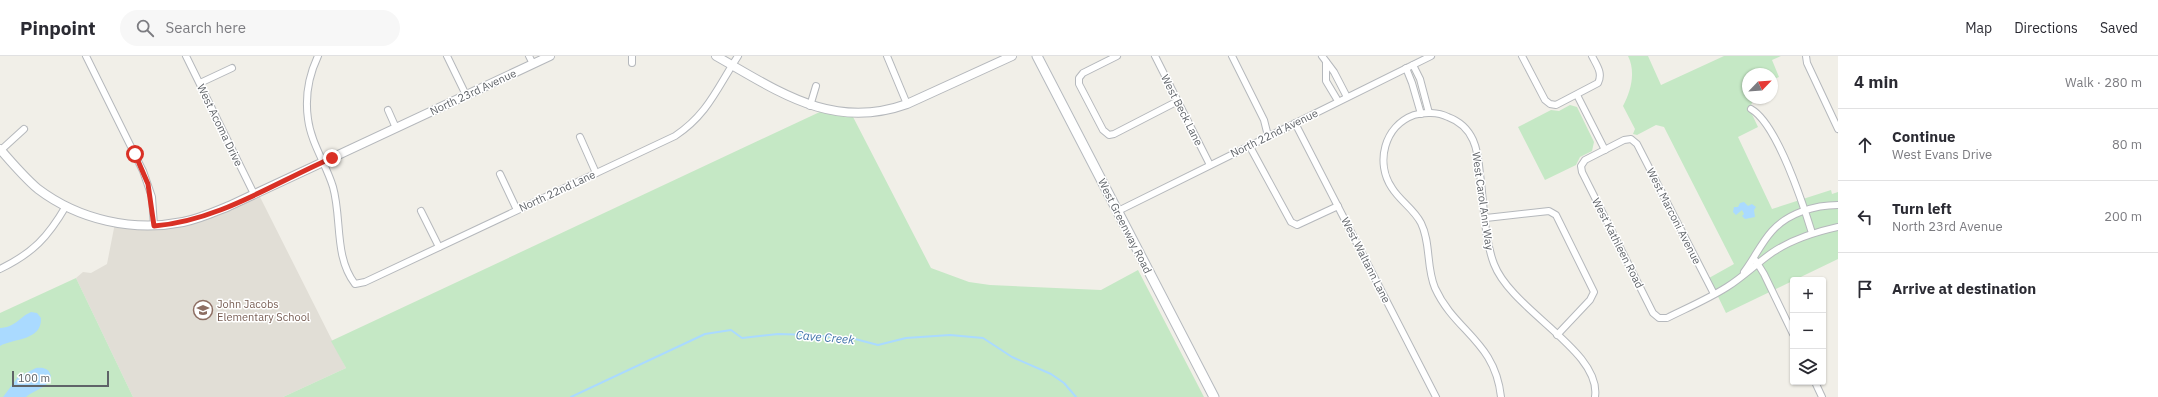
<!DOCTYPE html>
<html lang="en">
<head>
<meta charset="utf-8">
<style>
  :root { --surface:#fff; --page:#f7f7f7; --text:#2b2b33; --muted:#7c7c81; --line:#e1e1e2 }
  body { margin:0; font-family:"IBM Plex Sans",sans-serif; background:var(--page); color:var(--text) }
  .controls { position:absolute; right:12px; bottom:12px; display:grid; overflow:hidden; border-radius:4px; box-shadow:0 1px 3px #0004 }
  .controls button { width:36px; height:36px; display:grid; place-items:center; padding:0; border:0; border-bottom:1px solid var(--line); background:var(--surface); color:var(--text); font:20px sans-serif }
  .compass { position:absolute; left:1742px; top:12px; width:36px; height:36px; border-radius:50%; background:var(--surface); box-shadow:0 1px 3px #0004; rotate:65deg }
  .scale { position:absolute; left:12px; bottom:10px; width:97px; box-sizing:border-box; padding-left:4px; border:2px solid #5f6368; border-top:0; font-size:11px; line-height:14px; white-space:nowrap; color:#5f6368; -webkit-text-stroke:3px #fff; paint-order:stroke }
  .stop { position:absolute; width:12px; height:12px; margin:-9px; border:3px solid #d93025; border-radius:50%; background:#fff }
  .stop.end { background:#d93025; border-color:#fff; box-shadow:0 1px 4px #0008 }
  .list { margin:0; padding:0; list-style:none }
  h2 { display:flex; justify-content:space-between; align-items:center; height:52px; margin:0; padding:0 16px; font-size:17px }
  h2 small { font-size:13px; font-weight:400; color:var(--muted) }
  .list li { display:grid; grid-template-columns:26px 1fr auto; gap:12px; align-items:center; box-sizing:border-box; height:72px; padding:0 16px; border-top:1px solid var(--line) }
  .list b { display:block; font-size:15px; white-space:nowrap }
  .list p { margin:0; font-size:13px; white-space:nowrap; color:var(--muted) }
  .list em { font-size:13px; font-style:normal; color:var(--muted) }
  .icon { flex:none; width:22px; height:22px; fill:none; stroke:currentColor; stroke-width:2; stroke-linecap:round; stroke-linejoin:round }
  .map { position:relative; flex:none; width:1838px; height:341px; overflow:hidden }
  header { display:flex; align-items:center; gap:24px; box-sizing:border-box; height:56px; padding:0 20px; background:var(--surface); border-bottom:1px solid var(--line) }
  header strong { font-size:19px }
  nav { display:flex; gap:22px; margin-inline-start:auto; font-size:14px }
  .search { width:280px; height:36px; background:var(--page); display:flex; align-items:center; gap:10px; box-sizing:border-box; padding:0 14px; border-radius:22px; color:var(--muted); font-size:15px }
  main { display:flex }
  aside { flex:1; background:var(--surface) }
  .map>svg:first-child { display:block }
  .education { fill:#e1ded6 }
  .green { fill:#c5e8c5 }
  .water { fill:#aadaff }
  .lines { fill:none; stroke-linecap:round; stroke-linejoin:round }
  .stream { stroke:#aadaff; stroke-width:2 }
  .minor-casing { stroke:#b5b8bc; stroke-width:8 }
  .tertiary-casing { stroke:#b5b8bc; stroke-width:10 }
  .secondary-casing { stroke:#b6babf; stroke-width:11 }
  .minor { stroke:#fff; stroke-width:6 }
  .tertiary { stroke:#fff; stroke-width:8 }
  .secondary { stroke:#fff; stroke-width:9 }
  .route { stroke:#d93025; stroke-width:5 }
  .labels { text-anchor:middle; dominant-baseline:central; stroke-width:3; stroke-linejoin:round; paint-order:stroke }
  .street-label { font-size:11px; fill:#5f6368; stroke:#fff }
  .education-label { font-size:11px; fill:#785e54; stroke:#fff; text-anchor:start }
  .water-label { font-size:12px; font-style:italic; fill:#4174aa; stroke:#fff }
</style>
</head>
<body>
<header>
<strong>Pinpoint</strong>
<div class="search"><svg class="icon" aria-label="search" viewBox="0 0 24 24"><circle cx="10" cy="10" r="6"/><path d="M15 15l6 6"/></svg>Search here</div>
<nav><a>Map</a><a>Directions</a><a>Saved</a></nav>
</header>
<main>
<div class="map">
<svg width="1838" height="341" viewBox="0 0 1838 341">
  <rect width="100%" height="100%" fill="#f1efe8"/>
  <polygon class="education" points="258,137 346,312 283,341 133,341 76,222 83,216 91,217 107,208 115,167 183,166"/>
  <g class="green">
    <path d="M1628 0H1648L1661 29 1724 0H1781L1772 4 1779 21 1772 24V18H1748V42H1753L1750 54 1758 71 1738 81 1772 153 1831 134 1832 138 1838 136V203L1726 257 1709 222 1734 208 1664 71 1656 69 1637 79 1633 78 1635 73 1623 50C1631 35 1636 16 1628 0Z"/>
    <polygon points="1570,49 1577,51 1594,86 1592,95 1580,101 1576,109 1545,124 1518,71 1551,54 1559,55"/>
    <polygon points="824,54 851,57 931,212 969,226 990,229 1101,234 1138,214 1204,341 283,341 346,312 331,285"/>
    <polygon points="76,222 133,341 0,341 0,257"/>
  </g>
  <g class="water">
    <polygon points="1744,146 1748,150 1752,148 1756,151 1754,154 1755,161 1745,163 1742,160 1744,158 1742,154 1736,159 1733,156 1734,151 1738,151 1740,147"/>
    <path d="M31 256 37 257 41 262C42 285 14 282 0 290V272C16 271 18 262 31 256Z"/>
    <path d="M36 312C44 311 50 313 51 321 48 332 34 334 26 341H3L18 321Z"/>
  </g>
  <g class="lines">
    <polyline class="stream" points="571,341 705,278 731,274 742,282 778,278 811,279 855,283 878,289 906,282 950,279 983,282 1012,301 1051,318 1064,327 1076,341"/>
    <g class="minor-casing">
      <g id="minor">
        <polyline points="86,0 143,115 152,141 154,170"/>
        <polyline points="186,0 254,138"/>
        <path d="M318 0C309 19 305 42 308 63 311 87 326 108 333 131 342 163 334 201 355 228L365 226 675 80C708 58 717 32 738 0"/>
        <polyline points="447,0 466,39"/>
        <polyline points="529,0 533,8"/>
        <polyline points="887,0 907,48"/>
        <polyline points="1117,0 1083,17 1079,22 1079,28 1103,74 1109,79 1114,78 1178,45"/>
        <polyline points="1155,0 1210,109"/>
        <polyline points="1232,0 1264,64 1268,80"/>
        <polyline points="1322,0 1334,16 1347,41"/>
        <path d="M1522 0 1545 44 1550 48 1556 49 1598 27C1603 17 1597 10 1592 0"/>
        <polyline points="1806,0 1807,7 1838,73"/>
        <polyline points="1326,6 1326,25 1338,45"/>
        <polyline points="632,7 632,0"/>
        <polyline points="1413,9 1420,23 1429,57"/>
        <polyline points="1406,12 1412,27 1421,58"/>
        <polyline points="200,27 232,12"/>
        <polyline points="1577,39 1605,94"/>
        <polyline points="810,50 816,30"/>
        <path d="M1751 53C1777 68 1803 148 1812 177"/>
        <polyline points="388,54 396,72"/>
        <polyline points="1295,67 1436,341"/>
        <polyline points="580,81 596,117"/>
        <polyline points="1249,89 1291,166 1297,169 1338,150"/>
        <polyline points="1,94 24,73"/>
        <polyline points="500,118 517,154"/>
        <polyline points="421,155 439,191"/>
        <polyline points="1118,155 1431,0"/>
        <polyline points="1486,162 1549,155 1556,159 1594,236 1590,244 1557,279"/>
        <polyline points="1756,205 1764,218 1793,278"/>
        <path d="M0 213C33 197 48 181 66 150"/>
        <path d="M1744 216C1754 203 1761 187 1772 175 1788 157 1815 149 1838 149"/>
        <path d="M1714 238 1637 88 1631 83 1624 84 1585 104 1581 110 1582 116 1653 257 1659 262H1667C1687 252 1708 243 1727 231 1743 221 1757 207 1773 196 1793 183 1815 176 1838 171"/>
        <polyline points="1815,326 1822,341"/>
        <path d="M1501 341C1495 285 1455 276 1435 232 1426 211 1431 187 1421 167 1414 153 1400 145 1392 132 1375 107 1384 70 1414 59 1424 56 1438 56 1448 61 1459 65 1468 73 1473 84 1478 95 1479 107 1480 118 1484 147 1484 182 1494 208 1512 255 1602 295 1595 341"/>
      </g>
    </g>
    <g class="tertiary-casing">
      <g id="tertiary">
        <path d="M716 0C778 35 832 75 907 48L1012 0"/>
        <path d="M0 93C12 107 24 121 38 133 79 164 133 176 183 166 199 163 214 156 229 150L550 0"/>
      </g>
    </g>
    <g class="secondary-casing">
      <polyline id="secondary" points="1037,0 1214,341"/>
    </g>
    <use href="#minor" class="minor"/>
    <use href="#tertiary" class="tertiary"/>
    <use href="#secondary" class="secondary"/>
  </g>
  <g class="lines">
    <path class="route" d="M135 98 148 128 154 170C218 165 274 127 332 102"/>
  </g>
  <defs>
    <g id="school-ring" transform="scale(1)"><circle r="9.5" fill="#fff" stroke="#8d6e63" stroke-width="1.5"/><path d="M0-5L7-2L0 1L-7-2ZM-4 1L0 2.5L4 1V4Q0 6-4 4Z" fill="#8d6e63"/></g>
  </defs>
  <g fill-rule="evenodd">
    <use href="#school-ring" x="203" y="254"/>
  </g>
  <g class="labels">
    <g class="street-label">
      <text transform="translate(473 36) rotate(-25)">North 23rd Avenue</text>
      <text transform="translate(1182 54) rotate(63)">West Beck Lane</text>
      <text transform="translate(220 69) rotate(64)">West Acoma Drive</text>
      <text transform="translate(1274 77) rotate(-26)">North 22nd Avenue</text>
      <text transform="translate(557 135) rotate(-25)">North 22nd Lane</text>
      <text transform="translate(1483 145) rotate(82)">West Carol Ann Way</text>
      <text transform="translate(1674 160) rotate(63)">West Marconi Avenue</text>
      <text transform="translate(1125 170) rotate(63)">West Greenway Road</text>
      <text transform="translate(1618 187) rotate(63)">West Kathleen Road</text>
      <text transform="translate(1366 204) rotate(63)">West Waltann Lane</text>
    </g>
    <g class="education-label">
      <text x="217" y="248">John Jacobs<tspan x="217" dy="13">Elementary School</tspan></text>
    </g>
    <g class="water-label">
      <text transform="translate(825 281) rotate(5)">Cave Creek</text>
    </g>
  </g>
</svg>
<div class="controls">
<button>+</button>
<button>−</button>
<button><svg class="icon" aria-label="layers" viewBox="0 0 24 24"><path d="M12 4l9 5-9 5-9-5zM3 14l9 5 9-5"/></svg></button>
</div>
<svg class="compass" viewBox="-18 -18 36 36"><path d="M0-13l5 13h-10z" fill="#e53935"/><path d="M0 13l5-13h-10z" fill="#7c7c81"/></svg>
<div class="scale">100 m</div>
<div class="stop" style="left:135px;top:98px"></div>
<div class="stop end" style="left:332px;top:102px"></div>
</div>
<aside>
<h2>4 min<small>Walk · 280 m</small></h2>
<ul class="list">
<li><svg class="icon" aria-label="ahead" viewBox="0 0 24 24"><path d="M12 20V5M6 11l6-6 6 6"/></svg><div><b>Continue</b><p>West Evans Drive</p></div><em>80 m</em></li>
<li><svg class="icon" aria-label="left" viewBox="0 0 24 24"><path d="M17 20v-9H6M10 6l-5 5 5 5"/></svg><div><b>Turn left</b><p>North 23rd Avenue</p></div><em>200 m</em></li>
<li><svg class="icon" aria-label="arrive" viewBox="0 0 24 24"><path d="M6 21V4h12l-3 4 3 4H6"/></svg><div><b>Arrive at destination</b></div></li>
</ul>
</aside>
</main>
</body>
</html>
